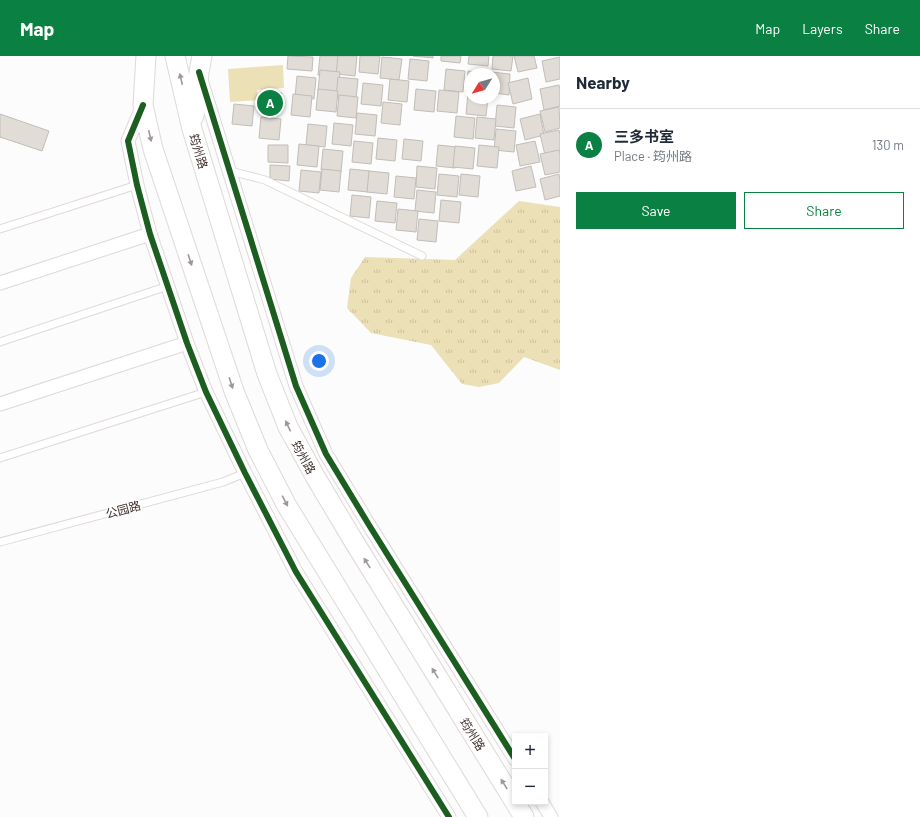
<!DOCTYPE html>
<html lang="en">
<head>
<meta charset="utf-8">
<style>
  :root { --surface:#fff; --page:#f2f2f3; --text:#1f2937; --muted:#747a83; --line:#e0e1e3; --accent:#0b8043 }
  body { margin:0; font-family:Barlow,"Noto Sans SC",sans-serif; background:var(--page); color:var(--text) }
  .controls { position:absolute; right:12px; bottom:12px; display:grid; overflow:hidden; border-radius:0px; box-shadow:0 2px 6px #0003 }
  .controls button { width:36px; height:36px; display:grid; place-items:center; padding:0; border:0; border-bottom:1px solid var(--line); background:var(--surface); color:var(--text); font:20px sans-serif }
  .compass { position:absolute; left:464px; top:12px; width:36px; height:36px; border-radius:50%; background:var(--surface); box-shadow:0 2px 6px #0003; rotate:233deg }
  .you { position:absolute; left:319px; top:305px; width:14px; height:14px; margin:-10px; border:3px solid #fff; border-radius:50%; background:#1a73e8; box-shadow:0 0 0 6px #1a73e833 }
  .badge { display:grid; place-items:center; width:26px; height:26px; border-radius:50%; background:var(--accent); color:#fff; font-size:13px; font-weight:700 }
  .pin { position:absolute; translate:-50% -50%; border:2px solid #fff; box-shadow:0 1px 4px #0006 }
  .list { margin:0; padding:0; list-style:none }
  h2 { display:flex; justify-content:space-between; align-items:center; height:52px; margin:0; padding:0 16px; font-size:17px }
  h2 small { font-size:13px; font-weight:400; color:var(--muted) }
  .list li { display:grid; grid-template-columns:26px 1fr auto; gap:12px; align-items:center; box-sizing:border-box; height:72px; padding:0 16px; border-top:1px solid var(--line) }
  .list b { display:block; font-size:15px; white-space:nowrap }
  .list p { margin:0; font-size:13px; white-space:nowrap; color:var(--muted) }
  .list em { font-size:13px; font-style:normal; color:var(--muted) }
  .actions { display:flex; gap:8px; padding:12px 16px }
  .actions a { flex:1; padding:9px 0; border:1px solid var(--accent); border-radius:0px; text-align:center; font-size:14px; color:var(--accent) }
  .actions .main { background:var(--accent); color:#fff }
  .map { position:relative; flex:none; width:560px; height:761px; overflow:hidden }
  header { display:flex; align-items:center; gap:24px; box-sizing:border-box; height:56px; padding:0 20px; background:var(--accent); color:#fff }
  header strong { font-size:19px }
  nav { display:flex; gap:22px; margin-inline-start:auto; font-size:14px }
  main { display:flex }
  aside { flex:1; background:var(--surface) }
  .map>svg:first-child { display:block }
  .grass { fill:url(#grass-tufts) }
  .park { fill:#ece0b6 }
  .building { fill:#e1dcd6; stroke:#c1bdb8 }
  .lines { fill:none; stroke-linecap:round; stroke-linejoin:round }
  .lane-casing { stroke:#dfd9d7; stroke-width:9 }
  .street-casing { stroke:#dfd9d7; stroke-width:15 }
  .secondary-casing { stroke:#dfd9d7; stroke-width:21 }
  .lane { stroke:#fefffe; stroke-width:7 }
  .street { stroke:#fefffe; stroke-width:13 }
  .secondary { stroke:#fefffe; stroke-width:19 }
  .cycleway-casing { stroke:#fff; stroke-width:8 }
  .cycleway { stroke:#1b5e20; stroke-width:6 }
  .oneway { fill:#9f9896 }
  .labels { text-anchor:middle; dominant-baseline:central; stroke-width:3; stroke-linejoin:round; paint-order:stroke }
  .street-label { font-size:12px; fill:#40302d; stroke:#fff }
</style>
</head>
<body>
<header>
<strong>Map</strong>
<nav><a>Map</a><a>Layers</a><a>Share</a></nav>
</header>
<main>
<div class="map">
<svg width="560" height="761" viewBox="0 0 560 761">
  <defs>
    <pattern id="grass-tufts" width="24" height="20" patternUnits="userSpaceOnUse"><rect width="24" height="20" fill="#ece0b6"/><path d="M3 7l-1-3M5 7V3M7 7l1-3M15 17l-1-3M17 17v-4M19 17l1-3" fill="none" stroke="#cbc09d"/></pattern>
  </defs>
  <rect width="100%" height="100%" fill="#fbfcfb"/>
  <polygon class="grass" points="519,145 560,151 560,314 524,301 499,327 479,331 462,328 431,289 371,277 347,252 351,222 365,201 455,204"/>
  <polygon class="park" points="283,9 284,32 257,34 258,44 230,46 228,13"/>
  <g class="building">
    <polygon points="288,0 313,1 312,15 287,13"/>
    <polygon points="320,0 339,0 337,21 318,19"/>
    <polygon points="338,0 357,0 355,20 336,18"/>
    <polygon points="360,0 380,0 378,18 359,16"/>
    <polygon points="413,0 433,0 433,2"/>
    <polygon points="441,0 461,0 460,7 441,5"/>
    <polygon points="469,0 489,0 488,10 468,8"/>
    <polygon points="493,0 513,0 511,15 492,13"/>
    <polygon points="514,0 534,0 537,12 518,16"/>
    <polygon points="382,1 402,3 399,24 380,22"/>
    <polygon points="560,1 560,23 546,26 542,5"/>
    <polygon points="410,3 429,5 427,25 408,23"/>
    <polygon points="446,13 465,15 463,36 444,34"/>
    <polygon points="320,14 340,16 338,37 318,35"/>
    <polygon points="468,15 488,17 488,18 470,18 470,36 466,36"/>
    <polygon points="491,16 510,18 509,39 494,37 494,18 491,18"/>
    <polygon points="297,20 316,22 314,43 295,41"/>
    <polygon points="338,21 358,23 356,43 336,41"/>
    <polygon points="528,22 532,43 513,48 508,27"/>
    <polygon points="390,23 409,25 407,46 388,44"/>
    <polygon points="363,27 383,29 381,50 361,48"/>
    <polygon points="559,29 560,34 560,50 544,54 540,33"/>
    <polygon points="318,33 338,35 336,56 316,54"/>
    <polygon points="416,33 436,35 434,56 414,54"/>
    <polygon points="439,34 459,36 457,57 437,55"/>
    <polygon points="262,35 282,37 279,58 260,56"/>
    <polygon points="468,37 470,37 470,42 488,42 486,60 466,58"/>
    <polygon points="293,38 312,40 310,61 291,59"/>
    <polygon points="339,39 358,41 356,62 337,60"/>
    <polygon points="383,46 402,48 400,69 381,67"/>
    <polygon points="234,48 254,50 252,70 232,68"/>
    <polygon points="497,49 516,51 514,72 495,70"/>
    <polygon points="559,51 560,72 545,76 540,55"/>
    <polygon points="357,57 377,59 375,80 355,78"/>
    <polygon points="0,58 49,75 42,95 0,81"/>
    <polygon points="540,58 544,79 525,84 520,63"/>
    <polygon points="456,60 475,62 473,83 454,81"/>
    <polygon points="261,61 281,63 279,84 259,82"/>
    <polygon points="477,61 496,63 494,84 475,82"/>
    <polygon points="334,67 353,69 351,90 332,88"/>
    <polygon points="308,68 327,70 325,91 306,89"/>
    <polygon points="496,73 516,75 514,96 494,94"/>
    <polygon points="559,74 560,79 560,96 545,99 540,78"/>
    <polygon points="378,82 397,84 395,105 376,103"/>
    <polygon points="404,83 423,85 421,105 402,103"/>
    <polygon points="354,85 373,87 371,108 352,106"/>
    <polygon points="535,85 540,106 520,110 516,89"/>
    <polygon points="299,88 319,90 317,111 297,109"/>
    <polygon points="268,89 288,89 288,107 268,106"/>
    <polygon points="438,89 457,91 455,112 436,110"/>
    <polygon points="479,89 499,91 497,112 477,110"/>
    <polygon points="455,90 475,92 473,113 453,111"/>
    <polygon points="323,93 343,95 341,116 321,114"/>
    <polygon points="559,94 560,98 560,116 545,119 540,98"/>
    <polygon points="270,109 290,110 289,125 270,123"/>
    <polygon points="417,110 437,112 435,133 416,131"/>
    <polygon points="531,110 536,131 516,135 512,115"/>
    <polygon points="322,113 341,115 339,136 320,134"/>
    <polygon points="350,113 370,115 368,136 348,134"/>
    <polygon points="301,114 321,116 319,137 299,135"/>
    <polygon points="369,115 389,117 387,138 367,136"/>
    <polygon points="439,118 459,120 457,141 437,139"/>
    <polygon points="461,118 480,120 478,141 459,139"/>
    <polygon points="559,118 560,124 560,140 545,144 540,123"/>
    <polygon points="396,120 416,122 414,143 394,141"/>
    <polygon points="417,134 436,136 434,157 415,155"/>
    <polygon points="352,139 371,141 369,162 350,160"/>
    <polygon points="441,144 461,146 459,167 439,165"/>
    <polygon points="377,145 397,147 395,167 375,165"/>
    <polygon points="398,153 418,155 416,176 396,174"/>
    <polygon points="419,163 438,165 436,186 417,184"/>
  </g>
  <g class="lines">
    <g class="lane-casing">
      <g id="lane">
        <polyline points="230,115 265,124 422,200"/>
        <polyline points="0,173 137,129"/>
        <polyline points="0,286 168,230"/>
        <polyline points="0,402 206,336"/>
        <polyline points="0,486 223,426 245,417"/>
      </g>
    </g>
    <g class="street-casing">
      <g id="street">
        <polyline points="201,24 296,330 326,398 369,469 515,703"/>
        <polyline points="143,49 128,85 137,129 150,178 187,287 206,336 245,417 296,516 449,761"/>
        <polyline points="0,227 150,178"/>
        <polyline points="0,348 187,287"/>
        <polyline points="542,746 551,761"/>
      </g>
    </g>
    <g class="secondary-casing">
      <g id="secondary">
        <polyline points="146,0 143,49 153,93 234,335 258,394 287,450 478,761"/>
        <polyline points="175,0 192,73 267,318 288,371 316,422 353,484 524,761"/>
        <polyline points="194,60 199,16 202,0"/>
      </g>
    </g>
    <use href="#lane" class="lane"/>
    <use href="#street" class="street"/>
    <use href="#secondary" class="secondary"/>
    <g class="cycleway-casing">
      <g id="cycleway">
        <polyline points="199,16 296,330 326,398 369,469 515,703"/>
        <polyline points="143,49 128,85 137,129 150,178 187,287 206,336 245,417 296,516 449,761"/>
      </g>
    </g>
    <use href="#cycleway" class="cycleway"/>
  </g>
  <defs><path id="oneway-solid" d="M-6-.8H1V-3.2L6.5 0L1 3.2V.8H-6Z"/></defs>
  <g class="oneway">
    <use href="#oneway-solid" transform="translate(181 23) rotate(-103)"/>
    <use href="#oneway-solid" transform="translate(150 80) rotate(77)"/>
    <use href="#oneway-solid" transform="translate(190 204) rotate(72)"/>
    <use href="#oneway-solid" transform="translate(231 327) rotate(72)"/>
    <use href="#oneway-solid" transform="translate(288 370) rotate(-115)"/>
    <use href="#oneway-solid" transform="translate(285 445) rotate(62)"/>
    <use href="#oneway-solid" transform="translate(367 507) rotate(-122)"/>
    <use href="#oneway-solid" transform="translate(435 617) rotate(-122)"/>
    <use href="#oneway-solid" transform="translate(504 728) rotate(-122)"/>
  </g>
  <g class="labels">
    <g class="street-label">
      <text transform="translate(199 95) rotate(73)">筠州路</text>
      <text transform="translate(304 401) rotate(61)">筠州路</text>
      <text transform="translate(123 453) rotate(-15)">公园路</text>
      <text transform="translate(473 678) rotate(58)">筠州路</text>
    </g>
  </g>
</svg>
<div class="controls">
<button>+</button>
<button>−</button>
</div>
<svg class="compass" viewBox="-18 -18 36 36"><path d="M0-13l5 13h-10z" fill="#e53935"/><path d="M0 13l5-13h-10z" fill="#747a83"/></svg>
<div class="you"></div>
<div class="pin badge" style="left:270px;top:47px">A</div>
</div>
<aside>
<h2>Nearby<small></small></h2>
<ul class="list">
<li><span class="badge">A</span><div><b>三多书室</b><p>Place · 筠州路</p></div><em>130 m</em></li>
</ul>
<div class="actions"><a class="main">Save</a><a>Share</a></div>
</aside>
</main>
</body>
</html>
